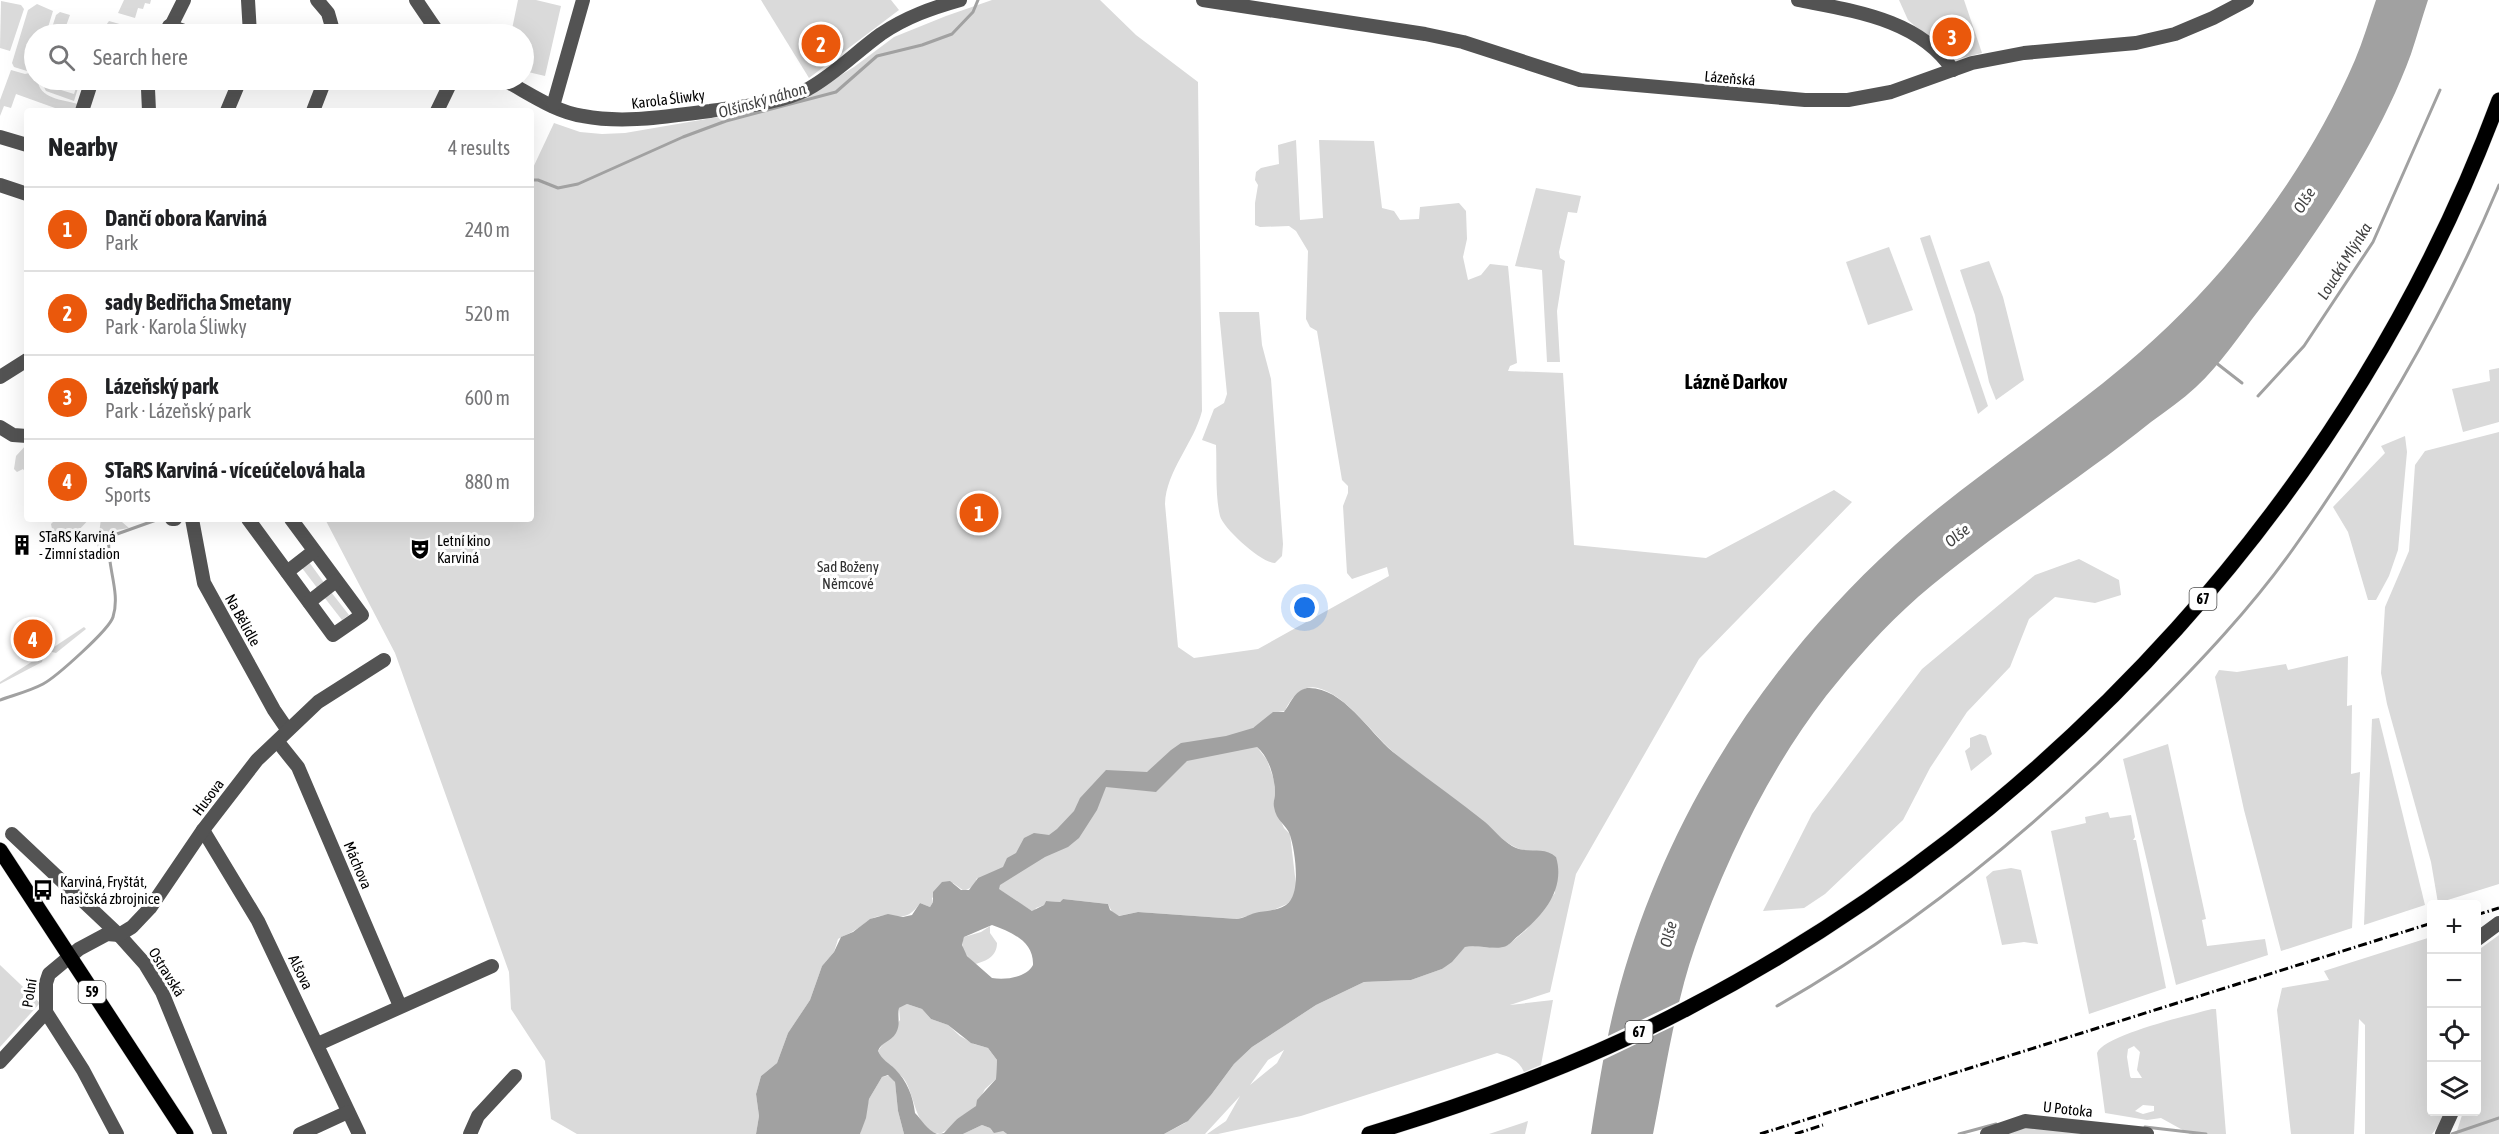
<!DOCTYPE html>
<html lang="en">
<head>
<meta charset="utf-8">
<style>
  :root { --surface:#fff; --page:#f6f6f6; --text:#202124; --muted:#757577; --line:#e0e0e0; --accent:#ea580c }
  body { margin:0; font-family:"Asap Condensed",sans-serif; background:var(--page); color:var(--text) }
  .controls { position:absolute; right:18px; bottom:18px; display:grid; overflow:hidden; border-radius:6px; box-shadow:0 6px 24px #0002 }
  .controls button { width:54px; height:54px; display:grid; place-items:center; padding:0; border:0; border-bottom:2px solid var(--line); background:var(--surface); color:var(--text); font:30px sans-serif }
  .you { position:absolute; left:1305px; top:608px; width:21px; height:21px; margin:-15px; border:4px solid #fff; border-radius:50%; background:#1a73e8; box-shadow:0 0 0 9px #1a73e833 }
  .badge { display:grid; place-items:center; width:39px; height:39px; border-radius:50%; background:var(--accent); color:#fff; font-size:20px; font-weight:700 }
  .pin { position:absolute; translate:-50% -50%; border:3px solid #fff; box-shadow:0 2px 6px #0006 }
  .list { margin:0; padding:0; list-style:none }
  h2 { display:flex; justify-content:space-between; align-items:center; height:78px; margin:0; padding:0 24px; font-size:26px }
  h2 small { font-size:20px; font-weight:400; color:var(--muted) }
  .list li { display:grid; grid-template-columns:39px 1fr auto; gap:18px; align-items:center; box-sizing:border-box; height:84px; padding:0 24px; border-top:2px solid var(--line) }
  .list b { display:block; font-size:22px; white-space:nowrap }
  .list p { margin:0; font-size:20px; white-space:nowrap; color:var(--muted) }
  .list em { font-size:20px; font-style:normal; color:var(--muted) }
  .icon { flex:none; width:33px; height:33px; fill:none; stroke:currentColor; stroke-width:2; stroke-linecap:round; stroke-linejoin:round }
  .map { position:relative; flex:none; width:2499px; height:1134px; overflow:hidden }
  .search { position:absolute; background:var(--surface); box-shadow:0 6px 24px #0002; left:24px; top:24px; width:510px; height:66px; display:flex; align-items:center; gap:15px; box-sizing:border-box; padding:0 21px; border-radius:33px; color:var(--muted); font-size:22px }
  .panel { position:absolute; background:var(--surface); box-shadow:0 6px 24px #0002; left:24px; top:108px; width:510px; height:414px; border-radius:6px }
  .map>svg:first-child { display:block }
  .green { fill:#dadada; fill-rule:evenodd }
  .water { fill:#a1a1a1; fill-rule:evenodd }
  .pier { fill:#fff }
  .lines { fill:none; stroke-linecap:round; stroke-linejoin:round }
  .stream { stroke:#a1a1a1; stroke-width:3 }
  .major-casing { stroke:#dbdbdb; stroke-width:16 }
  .minor { stroke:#535353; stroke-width:14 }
  .major { stroke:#000; stroke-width:15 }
  .rail { stroke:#000; stroke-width:3; stroke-dasharray:9 3 1.5 3; stroke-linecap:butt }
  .labels { text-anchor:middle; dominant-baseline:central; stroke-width:6; stroke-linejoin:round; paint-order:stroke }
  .shield { fill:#fff; stroke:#4c4c4c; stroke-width:1.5 }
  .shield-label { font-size:14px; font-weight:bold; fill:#000 }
  .street-label { font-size:15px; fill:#000; stroke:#fff }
  .poi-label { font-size:15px; fill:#000; stroke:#fff; text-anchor:start }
  .park-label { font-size:15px; fill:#313131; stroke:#fff }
  .water-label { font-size:16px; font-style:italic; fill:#424242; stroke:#fff }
  .district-label { font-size:21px; font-weight:bold; fill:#000; stroke:#fff }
</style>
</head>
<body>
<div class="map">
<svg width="2499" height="1134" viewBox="0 0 2499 1134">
  <rect width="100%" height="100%" fill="#fff"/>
  <g class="green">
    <polygon points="124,0 151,0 150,4 145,3 143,9 138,8 135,18 118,13"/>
    <polygon points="518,0 536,0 561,6 545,76 524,71 524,34 511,34"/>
    <polygon points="761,0 891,0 899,10 809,78"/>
    <path d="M992 0H1100L1136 35 1198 82 1202 411C1194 443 1166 471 1165 504L1178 647 1194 658 1258 649 1389 576 1387 567 1352 579 1347 573 1343 506 1348 493V486L1342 480 1317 331 1310 327 1306 319 1308 251 1296 231 1289 226 1260 227 1255 225V203L1258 185 1255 180 1256 172 1261 168 1279 164 1278 145 1296 140 1300 220 1323 218 1319 140 1374 141 1382 208 1394 211 1400 220 1419 219 1420 207 1459 203 1466 211 1467 239 1463 257 1468 280 1481 275 1490 264 1508 266 1517 363 1510 366 1508 371 1563 373 1574 545 1706 558 1834 490 1852 502 1699 659 1576 874 1550 992 1510 1005 1553 1000 1541 1065 1524 1072C1518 1059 1509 1057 1497 1053L1301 1116 1218 1134H1207L1226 1121 1240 1096 1205 1134H1164L1185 1123 1211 1095 1234 1064 1252 1047 1316 1005 1364 982 1411 980 1442 969 1465 947 1475 946 1492 948 1508 945 1526 930 1555 893 1556 857C1540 847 1527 855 1513 846 1501 840 1492 828 1481 820 1451 796 1419 775 1391 750 1370 731 1346 695 1318 688 1302 684 1290 699 1285 711L1278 712 1253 728 1257 747 1267 760 1274 780 1275 793 1274 806 1284 828 1290 834 1296 885 1293 898 1287 904 1269 912 1258 913 1237 919 1138 912 1118 916 1112 912 1108 904 1063 899 1060 902 1046 901 1044 905 1036 908 1034 912 977 878 974 886 964 891 953 883 932 898 933 902 930 907 920 903C903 928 895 908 871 919 865 922 861 927 855 930 850 934 844 935 838 939L834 952 822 966 810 1000 788 1033 777 1063 761 1076 756 1094 759 1116 756 1134H577L551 1119 545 1061 511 1009 509 972 395 653 325 519H531V172L554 123 580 132 602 134 625 133 718 117 805 97 854 67 894 37 946 16ZM1284 1050 1277 1063 1250 1085 1268 1060Z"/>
    <polygon points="1899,0 1964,0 1982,53 1954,60 1908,20"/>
    <polygon points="1,1 21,5 24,9 10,51 0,48"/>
    <polygon points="37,4 53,11 46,34 34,34 34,67 27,71 14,67 12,63 28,10"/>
    <polygon points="60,12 70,15 63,34 50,34 56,15"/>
    <polygon points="109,21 130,27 127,34 104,28"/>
    <path d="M11 70 25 74 34 72V80H38C38 98 63 100 78 104L76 109 55 111V108L16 94 11 108 4 106 0 116V100Z"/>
    <polygon points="40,80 49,80 48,86 74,94 77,85 83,87 83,89 78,88 74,101 46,91"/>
    <polygon points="1536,188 1581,196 1577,213 1568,212 1559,252 1560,258 1565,261 1557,311 1560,362 1547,362 1542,270 1515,266"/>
    <polygon points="1930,235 1988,406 1978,414 1920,238"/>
    <polygon points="1889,247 1913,310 1868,325 1846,262"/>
    <polygon points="1989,261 2003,297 2024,380 1996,400 1989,382 1975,315 1960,270"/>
    <path d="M1219 312H1259L1262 345 1271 379 1283 544 1282 556 1275 563C1261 563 1223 528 1220 516 1215 495 1217 467 1216 445L1202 440 1214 409 1224 403 1227 394Z"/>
    <polygon points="2499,368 2499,422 2463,432 2452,389 2490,381 2489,370"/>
    <polygon points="2499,432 2499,884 2438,903 2431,862 2387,704 2381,673 2385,607 2409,551 2415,465 2425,451"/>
    <polygon points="2405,436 2407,452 2398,550 2389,576 2376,600 2368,600 2348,532 2333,507 2385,453 2381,446"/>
    <polygon points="27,444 27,475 23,469 17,472 14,469 16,456"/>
    <path d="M56 519H89C79 531 65 544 52 529L51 524Z"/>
    <polygon points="101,519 124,519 122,522 129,528 110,531 101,540 101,545 97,548"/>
    <polygon points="2079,559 2119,580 2121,595 2095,603 2055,597 2029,619 2010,667 1967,712 1930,768 1903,820 1825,894 1804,908 1763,911 1812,814 1922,669 2035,575"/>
    <polygon points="309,562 325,584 318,589 302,568"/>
    <polygon points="331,592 349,615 342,620 324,597"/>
    <polygon points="84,627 86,629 56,653 48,651"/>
    <polygon points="44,654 42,662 0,684 0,682"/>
    <polygon points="2348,656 2347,706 2352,705 2351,774 2360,772 2352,928 2281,951 2244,810 2215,677 2219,670 2237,672 2286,664 2288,670"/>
    <polygon points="2379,718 2425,905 2364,925 2372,719"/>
    <polygon points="1980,734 1986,736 1992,754 1971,771 1965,751 1970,747 1970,738"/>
    <polygon points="2168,744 2206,919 2202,920 2207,946 2265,939 2268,955 2176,985 2123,759"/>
    <polygon points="2108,812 2110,818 2131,815 2135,837 2133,840 2136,840 2166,988 2089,1014 2051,831 2086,823 2085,817"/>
    <polygon points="2011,868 2021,870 2038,944 2024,942 2002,945 1986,877 1993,871"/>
    <path d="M990 926V933L997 943C997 956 987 961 975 964 967 955 959 950 964 937L981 932Z"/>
    <polygon points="2499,935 2499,1134 2456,1134 2463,1112 2476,1112 2477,951"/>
    <polygon points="2431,937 2432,1112 2445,1112 2442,1121 2432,1134 2365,1134 2365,1025 2359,1019 2354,1134 2291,1134 2277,1010 2282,988 2329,980 2324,971"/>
    <polygon points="0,965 40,1003 0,1047"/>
    <path d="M907 1004 922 1009 931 1019 948 1025 960 1036 974 1044 988 1048 997 1060 996 1079 985 1089 975 1108 957 1119 950 1128 940 1134C915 1132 915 1094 904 1079 896 1069 883 1063 878 1051L900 1020 899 1008Z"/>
    <path d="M2212 1009H2216L2226 1134H2190L2161 1118 2147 1120 2105 1113 2097 1053C2104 1035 2190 1015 2212 1009ZM2134 1046 2140 1052 2137 1070 2142 1078H2131L2130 1076 2127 1057 2128 1049ZM2143 1105 2154 1106V1111L2143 1114 2135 1111Z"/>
    <polygon points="891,1075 895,1082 898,1111 904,1134 860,1134 869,1099 882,1077"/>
    <polygon points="1528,1121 1525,1134 1489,1134"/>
    <polygon points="2025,1121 2147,1134 1987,1134"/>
    <polygon points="982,1125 990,1128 992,1131 1003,1131 1007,1134 963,1134"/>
  </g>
  <g class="water">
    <path d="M2376 0H2428C2422 18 2417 36 2411 54 2379 142 2316 236 2259 310 2239 336 2220 365 2196 387 2182 400 2166 411 2151 422 2075 483 1992 534 1918 597 1885 626 1854 661 1826 696 1770 768 1725 861 1695 947 1675 1004 1665 1074 1653 1134H1591C1598 1090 1605 1044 1616 1001 1661 825 1761 667 1895 545 1967 480 2050 428 2125 365 2221 285 2305 176 2355 60 2363 41 2369 20 2376 0Z"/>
    <path d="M1307 688C1342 686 1368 731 1393 752 1423 776 1455 798 1485 822 1494 830 1502 840 1512 846 1527 855 1543 845 1556 857 1566 890 1542 917 1518 936 1513 940 1509 946 1503 947 1490 950 1478 944 1465 947L1452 962 1442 969 1411 980 1364 982 1316 1005 1252 1047 1234 1064 1211 1095 1188 1121 1164 1134H1007L1003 1131 994 1133 990 1128 982 1125 963 1134H940L944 1133 957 1119 976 1106 977 1100 996 1079 997 1060 988 1048 971 1043 948 1025 931 1019 922 1009 907 1004 899 1008C897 1017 901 1024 896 1033 891 1042 881 1042 878 1051 882 1060 889 1063 895 1069 907 1081 913 1096 915 1113 922 1120 927 1130 937 1134H904L898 1111 895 1082 888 1075 882 1077 869 1099 866 1118 860 1134H756L759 1116 756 1094 761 1076 777 1063 788 1033 810 1000 822 966 834 952 841 937 853 932 870 919 888 914 903 917 912 915 920 903 930 907 933 902V892L942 882 950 881 961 890H969L978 878 1003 867 1007 858 1016 853 1024 838 1034 833 1049 835 1057 829 1074 811 1080 798 1106 770 1147 772 1171 750 1181 743 1226 736 1253 728 1273 712H1284C1291 703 1294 691 1307 688ZM1257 747C1269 757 1275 778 1275 793 1275 798 1273 802 1274 807 1276 821 1287 825 1290 835 1295 850 1302 895 1286 905 1275 912 1265 910 1255 913 1248 915 1244 918 1237 919L1138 912 1119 916 1110 910 1108 904 1063 899 1060 902 1046 901 1044 905 1032 911 999 889 1000 885 1045 857 1068 847 1079 838 1097 810 1106 787 1156 792 1187 761ZM992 925C1011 932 1034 941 1033 965 1026 978 1005 980 992 978L967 956 962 945 964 937Z"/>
  </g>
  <polygon class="pier" points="1685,999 1678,1024 1601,1061 1606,1037"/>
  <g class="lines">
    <g class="stream">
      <polyline points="531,180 538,180 558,188 578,184 683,137 726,121 836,92 877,56 922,45 952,34 973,12 978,0"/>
      <polyline points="2215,362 2242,383"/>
      <polyline points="2258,396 2304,346 2373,242 2440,90"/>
      <path d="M0 700C14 695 30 691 43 684 56 677 109 630 113 617 121 592 106 565 109 539L117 534 159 519"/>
      <path d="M1777 1006C1915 927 2038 826 2149 713 2200 662 2251 608 2293 549 2374 435 2445 314 2499 185"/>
      <polyline points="2145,1127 2206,1134"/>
      <polyline points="1959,1134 1996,1124"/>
      <polyline points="2452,1134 2499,1118"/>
    </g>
    <g class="major-casing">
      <g id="major">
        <polyline points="0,850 186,1134"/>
        <path d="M1369 1134C1478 1101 1586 1062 1688 1008 2055 816 2354 491 2499 100"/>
      </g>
    </g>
    <g class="minor">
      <polyline points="248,0 250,34"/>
      <polyline points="317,0 328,13 334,34"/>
      <polyline points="416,0 439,34"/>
      <polyline points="1203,0 1425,34 1463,42 1580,80 1805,100 1848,100 1891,92 1972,63 2024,53 2136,43 2175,34 2213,18 2247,0"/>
      <path d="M1798 0C1854 11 1919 19 1953 70"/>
      <polyline points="169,26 193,34"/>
      <polyline points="167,34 184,0"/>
      <path d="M504 80C529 93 555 112 583 116 625 124 668 116 710 111 742 106 779 104 808 89 835 74 856 52 881 34 906 17 932 8 960 0"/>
      <polyline points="553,106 583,0"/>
      <polyline points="82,111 92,80"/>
      <polyline points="149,111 148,89 152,80"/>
      <polyline points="227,111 240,80"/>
      <polyline points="313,111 325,80"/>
      <polyline points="437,111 452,80"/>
      <polyline points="0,137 27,145"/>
      <polyline points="0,185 27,194"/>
      <polyline points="0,377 27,360"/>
      <polyline points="0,427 13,435 27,436"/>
      <polyline points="172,519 175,519"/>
      <polyline points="192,519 204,583 274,710 287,729"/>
      <polyline points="248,519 333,635 362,615 291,519"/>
      <polyline points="287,572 314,551"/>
      <polyline points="309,602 336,581"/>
      <polyline points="278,742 298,767 400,1006"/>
      <polyline points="203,830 258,921 359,1134"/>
      <polyline points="12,834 119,935 145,964 162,992 220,1134"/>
      <polyline points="2476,940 2499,923"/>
      <polyline points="46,1012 83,1070 117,1134"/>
      <polyline points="318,1044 492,966"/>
      <polyline points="0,1062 46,1012 46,983 49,974 79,949 107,934 119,935 132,927 150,908 203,830 257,760 318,702 384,660"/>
      <polyline points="300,1134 348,1112"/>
      <polyline points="470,1134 478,1116 515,1076"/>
      <polyline points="1987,1134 2025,1121 2147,1134"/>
      <polyline points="2442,1134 2452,1112"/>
    </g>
    <use href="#major" class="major"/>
    <g class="rail">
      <polyline points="2476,915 2499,908"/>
      <polyline points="1760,1134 2432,923"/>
      <polyline points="1795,1134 1823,1125"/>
    </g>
  </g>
  <defs>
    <g id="building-bare" transform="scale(1.62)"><path d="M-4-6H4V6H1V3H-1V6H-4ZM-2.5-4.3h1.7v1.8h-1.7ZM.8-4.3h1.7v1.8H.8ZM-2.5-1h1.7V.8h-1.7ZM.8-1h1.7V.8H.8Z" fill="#000" stroke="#fff" stroke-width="2.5" paint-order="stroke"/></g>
    <g id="theatre-bare" transform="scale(1.62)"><path d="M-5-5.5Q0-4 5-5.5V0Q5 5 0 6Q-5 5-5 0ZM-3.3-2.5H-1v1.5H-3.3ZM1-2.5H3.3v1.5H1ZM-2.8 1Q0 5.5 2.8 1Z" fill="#000" stroke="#fff" stroke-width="2.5" paint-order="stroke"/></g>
    <g id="bus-bare" transform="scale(1.62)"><path d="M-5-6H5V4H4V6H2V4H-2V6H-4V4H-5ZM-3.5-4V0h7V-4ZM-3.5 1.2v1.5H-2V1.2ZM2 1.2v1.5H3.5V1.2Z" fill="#000" stroke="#fff" stroke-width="2.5" paint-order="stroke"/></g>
  </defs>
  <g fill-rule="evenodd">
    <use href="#building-bare" x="22" y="545"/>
    <use href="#theatre-bare" x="420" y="549"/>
    <use href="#bus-bare" x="43" y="890"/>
  </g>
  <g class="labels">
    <g class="shield">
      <rect x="2189.5" y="588" width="27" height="22" rx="4.5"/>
      <rect x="78.5" y="981" width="27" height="22" rx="4.5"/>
      <rect x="1625.5" y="1021" width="27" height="22" rx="4.5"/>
    </g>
    <g class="shield-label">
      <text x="2203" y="599">67</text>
      <text x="92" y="992">59</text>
      <text x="1639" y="1032">67</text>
    </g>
    <g class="street-label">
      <text transform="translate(1730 78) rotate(5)">Lázeňská</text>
      <text transform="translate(668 99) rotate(-7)">Karola Śliwky</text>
      <text transform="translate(243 620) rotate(61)">Na Bělidle</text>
      <text transform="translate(208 797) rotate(-53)">Husova</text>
      <text transform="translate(358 865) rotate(67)">Máchova</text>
      <text transform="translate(167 972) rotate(58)">Ostravská</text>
      <text transform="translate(301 972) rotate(64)">Alšova</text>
      <text transform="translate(29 993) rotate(-81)">Polní</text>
      <text transform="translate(2068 1109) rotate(6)">U Potoka</text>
    </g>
    <g class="poi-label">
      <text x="39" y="536">STaRS Karviná<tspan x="39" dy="17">- Zimní stadion</tspan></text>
      <text x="437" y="540">Letní kino<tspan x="437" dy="17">Karviná</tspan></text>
      <text x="60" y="881">Karviná, Fryštát,<tspan x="60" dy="17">hasičská zbrojnice</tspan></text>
    </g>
    <g class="park-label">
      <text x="848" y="566">Sad Boženy<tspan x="848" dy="17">Němcové</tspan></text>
    </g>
    <g class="water-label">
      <text transform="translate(762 100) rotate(-16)">Olšinský náhon</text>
      <text transform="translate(2304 200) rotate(-58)">Olše</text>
      <text transform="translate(2344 261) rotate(-58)">Loucká Mlýnka</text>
      <text transform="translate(1957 535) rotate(-38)">Olše</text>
      <text transform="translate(1668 934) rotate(-76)">Olše</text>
    </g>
    <g class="district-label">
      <text x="1736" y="381">Lázně Darkov</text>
    </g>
  </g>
</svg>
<div class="controls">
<button>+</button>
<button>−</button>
<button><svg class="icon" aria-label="locate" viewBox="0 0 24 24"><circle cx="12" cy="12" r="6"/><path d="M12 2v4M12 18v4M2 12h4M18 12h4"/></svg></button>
<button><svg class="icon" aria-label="layers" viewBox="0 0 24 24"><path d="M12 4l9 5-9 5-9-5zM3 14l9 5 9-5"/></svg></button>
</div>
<div class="you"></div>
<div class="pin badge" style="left:979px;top:513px">1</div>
<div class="pin badge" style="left:821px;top:44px">2</div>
<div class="pin badge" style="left:1952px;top:37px">3</div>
<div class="pin badge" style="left:33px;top:639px">4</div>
<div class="search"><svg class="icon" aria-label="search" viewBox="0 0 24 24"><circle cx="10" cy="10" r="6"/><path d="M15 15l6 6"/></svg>Search here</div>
<section class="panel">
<h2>Nearby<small>4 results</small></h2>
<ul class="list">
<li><span class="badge">1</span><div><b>Dančí obora Karviná</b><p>Park</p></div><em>240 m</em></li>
<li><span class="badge">2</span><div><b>sady Bedřicha Smetany</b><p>Park · Karola Śliwky</p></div><em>520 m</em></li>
<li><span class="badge">3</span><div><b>Lázeňský park</b><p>Park · Lázeňský park</p></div><em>600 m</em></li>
<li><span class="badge">4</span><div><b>STaRS Karviná - víceúčelová hala</b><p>Sports</p></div><em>880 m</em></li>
</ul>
</section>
</div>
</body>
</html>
